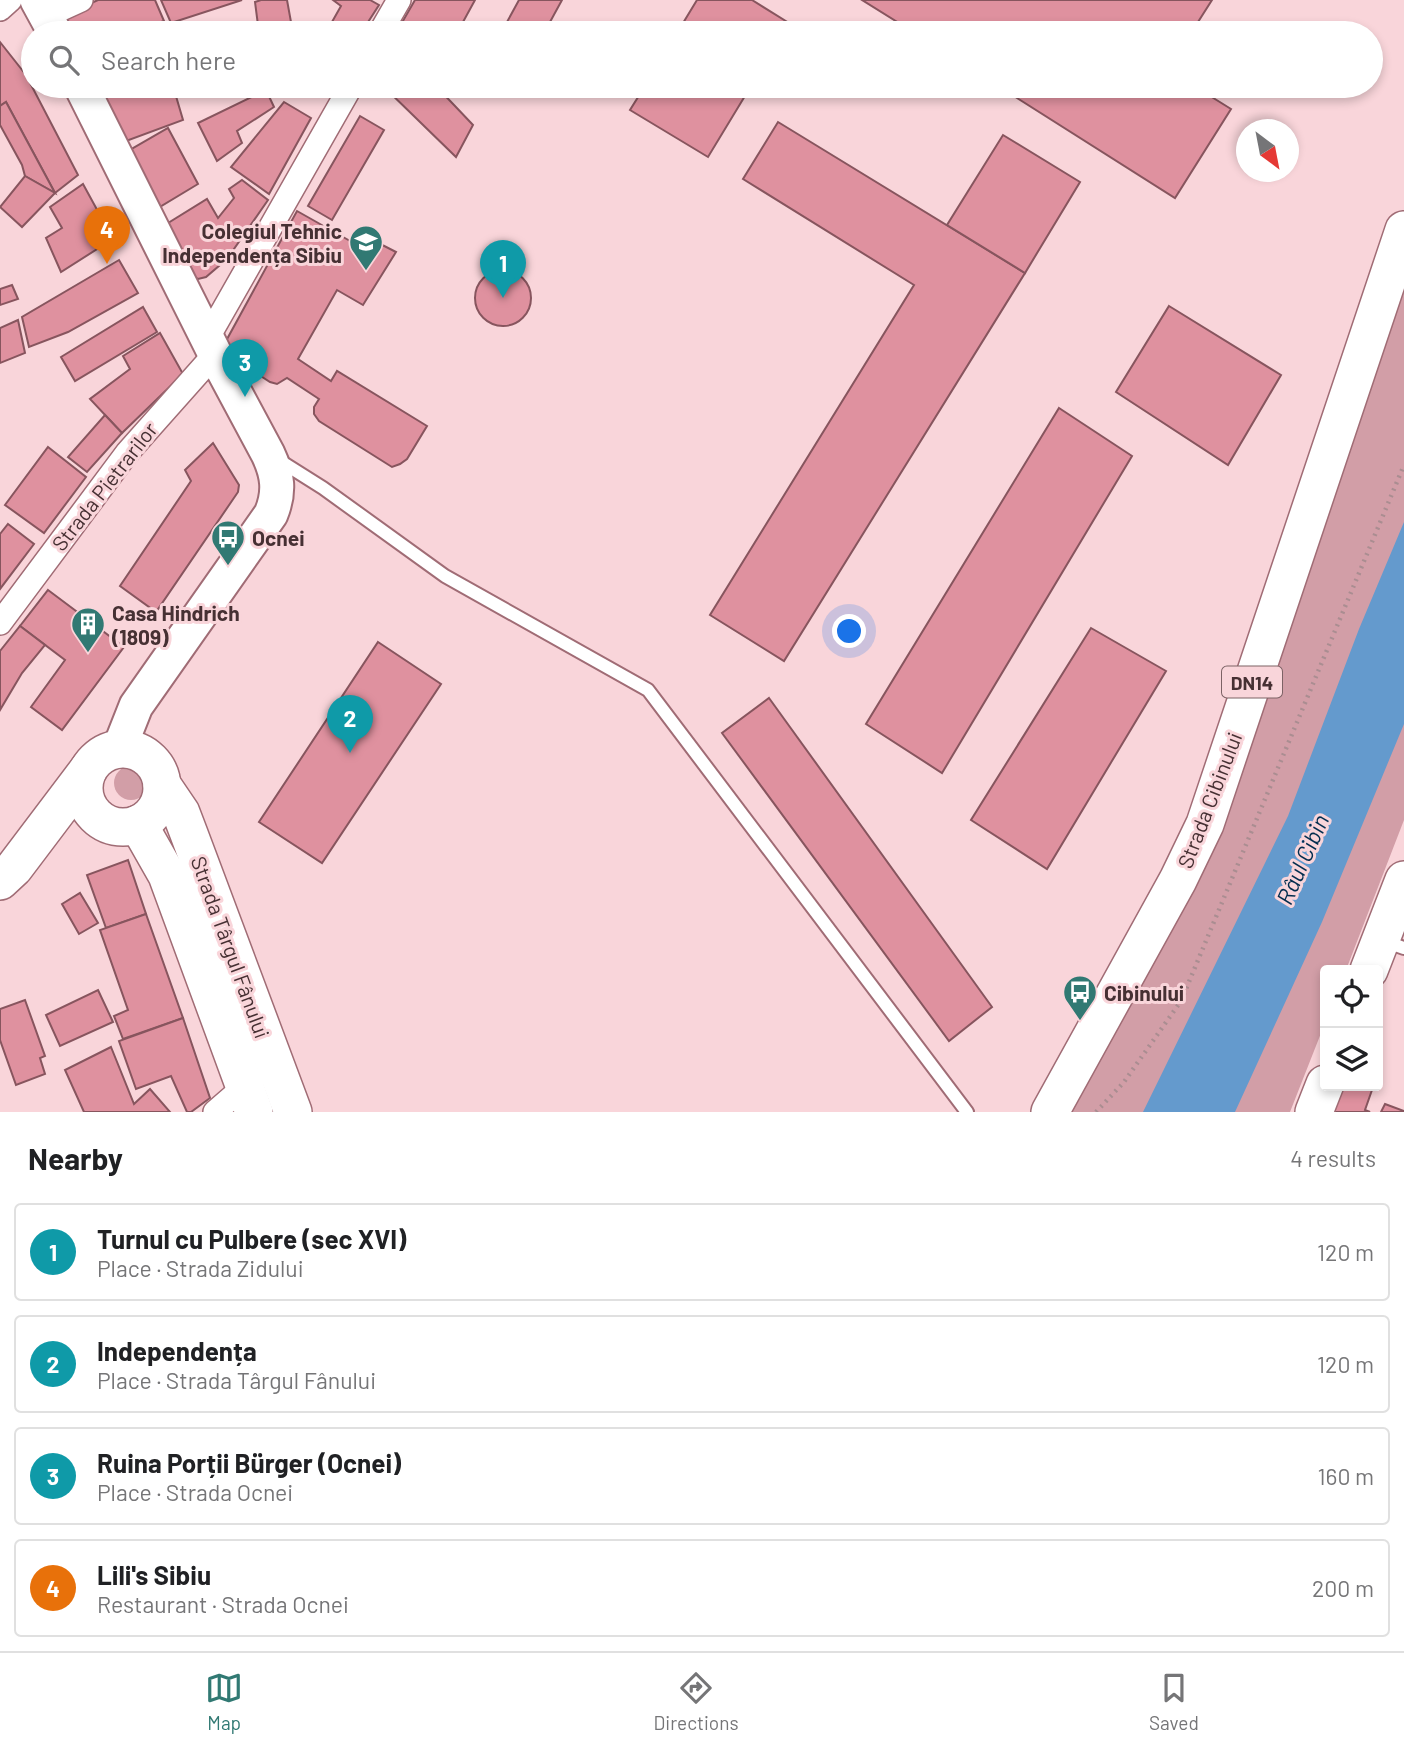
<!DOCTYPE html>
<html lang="en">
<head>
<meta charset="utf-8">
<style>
  :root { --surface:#fff; --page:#f6f6f6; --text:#202124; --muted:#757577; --line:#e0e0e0; --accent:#317973 }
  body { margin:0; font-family:Barlow,sans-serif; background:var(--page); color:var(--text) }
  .controls { position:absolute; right:21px; bottom:21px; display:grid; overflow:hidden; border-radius:7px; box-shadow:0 4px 10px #0003 }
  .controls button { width:63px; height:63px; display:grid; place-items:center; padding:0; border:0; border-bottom:2px solid var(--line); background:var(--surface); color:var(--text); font:35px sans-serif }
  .compass { position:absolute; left:1236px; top:119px; width:63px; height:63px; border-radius:50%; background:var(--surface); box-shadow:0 4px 10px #0003; rotate:148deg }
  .you { position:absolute; left:850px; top:632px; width:24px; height:24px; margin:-18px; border:5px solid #fff; border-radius:50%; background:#1a73e8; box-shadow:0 0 0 10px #1a73e833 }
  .badge { display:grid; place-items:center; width:46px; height:46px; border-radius:50%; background:var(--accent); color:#fff; font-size:23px; font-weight:700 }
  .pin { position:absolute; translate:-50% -58px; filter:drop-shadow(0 2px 4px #0008) }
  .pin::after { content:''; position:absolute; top:37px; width:24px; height:21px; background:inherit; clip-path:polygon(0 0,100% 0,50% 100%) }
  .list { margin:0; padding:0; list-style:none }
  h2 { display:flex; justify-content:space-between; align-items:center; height:91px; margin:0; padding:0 28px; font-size:30px }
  h2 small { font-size:23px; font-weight:400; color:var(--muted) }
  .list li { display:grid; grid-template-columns:46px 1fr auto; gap:21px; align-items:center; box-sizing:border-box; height:98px; margin:0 14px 14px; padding:0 14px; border:2px solid var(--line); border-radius:7px }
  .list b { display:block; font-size:26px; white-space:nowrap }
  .list p { margin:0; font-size:23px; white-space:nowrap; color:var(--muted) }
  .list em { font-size:23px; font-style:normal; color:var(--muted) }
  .icon { flex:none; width:38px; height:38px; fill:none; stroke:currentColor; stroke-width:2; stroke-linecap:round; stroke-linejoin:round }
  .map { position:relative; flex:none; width:1404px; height:1112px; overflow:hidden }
  .search { position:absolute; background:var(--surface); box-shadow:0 4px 10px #0003; left:21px; right:21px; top:21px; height:77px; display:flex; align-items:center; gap:18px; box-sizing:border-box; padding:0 24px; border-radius:38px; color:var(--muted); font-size:26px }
  .sheet { height:539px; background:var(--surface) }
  nav { display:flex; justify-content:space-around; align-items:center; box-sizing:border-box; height:98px; border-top:2px solid var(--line); background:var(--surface); font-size:19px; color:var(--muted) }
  nav a { display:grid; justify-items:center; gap:4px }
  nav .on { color:var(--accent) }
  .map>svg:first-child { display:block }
  .green { fill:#d29ea7 }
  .water { fill:#649acd }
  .building { fill:#df919f; stroke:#87555e; stroke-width:2 }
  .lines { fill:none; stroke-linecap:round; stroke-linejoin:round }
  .lane-casing { stroke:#a06c75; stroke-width:16 }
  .street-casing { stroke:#a06c75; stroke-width:26 }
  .secondary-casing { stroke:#a06c75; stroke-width:37 }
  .primary-casing { stroke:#a06c75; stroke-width:40 }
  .path { stroke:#aa8d91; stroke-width:4.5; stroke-dasharray:2 5; stroke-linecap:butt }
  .lane { stroke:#fff; stroke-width:12 }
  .street { stroke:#fff; stroke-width:23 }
  .secondary { stroke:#fff; stroke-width:33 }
  .primary { stroke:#fff; stroke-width:37 }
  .labels { text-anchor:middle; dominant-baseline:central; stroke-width:6; stroke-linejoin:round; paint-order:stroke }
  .shield { fill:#f9d5da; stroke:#7c6265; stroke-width:2 }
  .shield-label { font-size:19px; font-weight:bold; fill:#463033 }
  .poi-label { font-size:21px; font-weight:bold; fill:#463033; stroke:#f9d5da; text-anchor:start }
  .street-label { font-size:21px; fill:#463033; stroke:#f9d5da }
  .water-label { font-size:23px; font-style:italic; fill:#022d4e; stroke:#f9d5da }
</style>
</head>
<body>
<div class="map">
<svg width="1404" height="1112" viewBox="0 0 1404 1112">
  <rect width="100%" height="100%" fill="#f9d5da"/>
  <g class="green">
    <polygon points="1404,220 1404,820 1346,970 1325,970 1325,1023 1290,1112 1067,1112 1178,880"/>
    <circle cx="131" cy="783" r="17"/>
  </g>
  <polygon class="water" points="1404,522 1404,724 1322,922 1235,1112 1143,1112 1288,816 1359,629"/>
  <g class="building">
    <polygon points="98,0 155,0 164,21 141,29 142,33 67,33 60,17"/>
    <polygon points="161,0 242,0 171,23"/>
    <polygon points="261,0 287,0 293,33 259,33 255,2"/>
    <polygon points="333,0 370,0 379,5 361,33 336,33 328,29 341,6"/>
    <polygon points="415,0 475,0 457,33 396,33"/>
    <polygon points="519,0 562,0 544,33 501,33"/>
    <polygon points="697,0 752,0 789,23 783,33 677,33"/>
    <polygon points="862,0 1212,0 1191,33 915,33"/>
    <polygon points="0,42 26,75 78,175 55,193 6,102 0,106"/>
    <polygon points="106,86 173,86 183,120 118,144 93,91"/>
    <polygon points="174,86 200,86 201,92 176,96"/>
    <polygon points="203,86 232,86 205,93"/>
    <polygon points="383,86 436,86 473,125 456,157"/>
    <polygon points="491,86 516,86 510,96"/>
    <polygon points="645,86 751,86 708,157 630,110"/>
    <polygon points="998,86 1194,86 1231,109 1175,198"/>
    <polygon points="266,90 274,107 237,131 242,143 217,161 198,123"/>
    <polygon points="6,102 55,193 25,176 22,165 0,125 0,106"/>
    <polygon points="284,102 311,118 269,194 231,167"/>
    <polygon points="360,116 384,130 332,220 308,206"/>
    <polygon points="778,122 1025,273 784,661 710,615 914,285 743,179"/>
    <polygon points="168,128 198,184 153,211 123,154"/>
    <polygon points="1003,135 1080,182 1025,273 947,225"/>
    <polygon points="25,176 55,193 22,227 0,207"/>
    <polygon points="242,180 268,200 227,259 206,277 198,279 187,274 160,228 207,199 218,218 234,198 229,189"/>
    <polygon points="83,184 113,239 61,272 46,238 62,228 50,207"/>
    <polygon points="297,211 359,246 365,236 396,252 363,305 337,290 298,359 331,381 337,371 427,426 407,459 400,464 392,467 319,421 314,414 314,407 319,399 287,378 277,384 270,382 230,356 226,341"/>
    <polygon points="119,260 138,293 68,332 29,347 22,317"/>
    <circle cx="503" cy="298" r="28"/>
    <polygon points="12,285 18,299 0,305 0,289"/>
    <polygon points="1169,306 1281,375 1228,465 1116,392"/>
    <polygon points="143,307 157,332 75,381 61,357"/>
    <polygon points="18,320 25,353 0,363 0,328"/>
    <polygon points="160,333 183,374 122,433 90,399 130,369 123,356"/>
    <polygon points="1059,408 1132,456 942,773 866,724"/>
    <polygon points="105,415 122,433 87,472 68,457"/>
    <polygon points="213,443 239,485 238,492 156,612 120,586 191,481 185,470"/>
    <polygon points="48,447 86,477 44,533 5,505"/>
    <polygon points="8,524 34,544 0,589 0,534"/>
    <polygon points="48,590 124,647 62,730 31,707 65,660 20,626"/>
    <polygon points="20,626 45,645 22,673 0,710 0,651"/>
    <polygon points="1091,628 1166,671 1047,869 971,820"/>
    <polygon points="378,642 441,684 322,863 259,822"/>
    <polygon points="769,698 992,1007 949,1041 722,733"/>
    <polygon points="128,860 146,914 106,928 87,875"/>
    <polygon points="80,893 98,923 79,934 62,904"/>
    <polygon points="146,914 183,1018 123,1039 114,1016 128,1010 100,930"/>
    <polygon points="98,990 113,1022 60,1046 46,1015"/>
    <polygon points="25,1000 45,1056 40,1058 45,1074 16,1085 0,1040 0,1009"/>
    <polygon points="183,1018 210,1098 191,1112 187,1112 171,1076 136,1089 119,1041"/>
    <polygon points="111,1047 134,1104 150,1089 170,1112 84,1112 65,1070"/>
    <polygon points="1343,1086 1359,1086 1372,1090 1365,1110 1370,1112 1333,1112"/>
    <polygon points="1385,1104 1404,1111 1404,1112 1381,1112"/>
  </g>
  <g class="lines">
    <g class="lane-casing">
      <g id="lane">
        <polyline points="277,459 323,488 445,576 648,690 967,1112"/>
        <polyline points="1384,941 1404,948"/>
      </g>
    </g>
    <g class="street-casing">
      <g id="street">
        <polyline points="0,9 10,0"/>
        <polyline points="46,16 81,0"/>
        <polyline points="380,33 399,0"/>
        <polyline points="207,339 351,86"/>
        <polyline points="0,623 127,453 215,354"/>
        <polyline points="215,1112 252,1080"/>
      </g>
    </g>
    <g class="secondary-casing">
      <g id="secondary">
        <polyline points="37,0 55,33"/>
        <path d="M81 86 223 370 268 454C278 475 280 492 271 514L136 706 119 749"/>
      </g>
    </g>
    <g class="primary-casing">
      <g id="primary">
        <circle cx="123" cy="788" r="39"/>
        <polyline points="162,785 181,813 189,834 293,1112"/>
        <polyline points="138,824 167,875 254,1112"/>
        <polyline points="0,881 14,868 88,770"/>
        <polyline points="1369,970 1404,880"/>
        <polyline points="1050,1112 1178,880 1205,824 1404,230"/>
        <polyline points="1314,1112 1325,1084"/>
      </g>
    </g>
    <polyline class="path" points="1096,1112 1124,1082 1181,1001 1404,465"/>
    <use href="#lane" class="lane"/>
    <use href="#street" class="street"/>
    <use href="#secondary" class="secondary"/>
    <use href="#primary" class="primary"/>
  </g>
  <defs>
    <g id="school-pin" transform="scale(1.75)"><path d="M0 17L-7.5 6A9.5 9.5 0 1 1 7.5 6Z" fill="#317973" stroke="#f9d5da"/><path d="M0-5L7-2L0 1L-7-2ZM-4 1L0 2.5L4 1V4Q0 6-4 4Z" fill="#fff"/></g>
    <g id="bus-pin" transform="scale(1.75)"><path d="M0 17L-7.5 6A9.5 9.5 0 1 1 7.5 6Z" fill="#317973" stroke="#f9d5da"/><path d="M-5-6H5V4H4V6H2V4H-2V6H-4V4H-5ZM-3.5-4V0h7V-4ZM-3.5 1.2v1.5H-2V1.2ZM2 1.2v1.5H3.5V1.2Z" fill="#fff"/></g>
    <g id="building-pin" transform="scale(1.75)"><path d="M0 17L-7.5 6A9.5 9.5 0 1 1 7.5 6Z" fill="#317973" stroke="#f9d5da"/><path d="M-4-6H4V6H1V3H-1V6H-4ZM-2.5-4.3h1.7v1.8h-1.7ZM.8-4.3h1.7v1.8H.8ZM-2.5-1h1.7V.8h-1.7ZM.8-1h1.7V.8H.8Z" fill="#fff"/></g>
  </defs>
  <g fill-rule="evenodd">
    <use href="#school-pin" x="366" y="242"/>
    <use href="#bus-pin" x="228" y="537"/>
    <use href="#building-pin" x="88" y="624"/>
    <use href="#bus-pin" x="1080" y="992"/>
  </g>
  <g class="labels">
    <rect class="shield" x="1222" y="666.5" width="60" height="31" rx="5"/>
    <g class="shield-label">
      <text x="1252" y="682">DN14</text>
    </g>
    <g class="poi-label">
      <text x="342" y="230" text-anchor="end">Colegiul Tehnic<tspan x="342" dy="24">Independența Sibiu</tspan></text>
      <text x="252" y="537">Ocnei</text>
      <text x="112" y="612">Casa Hindrich<tspan x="112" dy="24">(1809)</tspan></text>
      <text x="1104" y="992">Cibinului</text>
    </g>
    <g class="street-label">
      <text transform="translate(104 486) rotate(-52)">Strada Pietrarilor</text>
      <text transform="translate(1209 800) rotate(-69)">Strada Cibinului</text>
      <text transform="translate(231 947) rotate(70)">Strada Târgul Fânului</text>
    </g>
    <g class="water-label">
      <text transform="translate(1302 859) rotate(-66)">Râul Cibin</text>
    </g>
  </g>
</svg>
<div class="controls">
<button><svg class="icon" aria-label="locate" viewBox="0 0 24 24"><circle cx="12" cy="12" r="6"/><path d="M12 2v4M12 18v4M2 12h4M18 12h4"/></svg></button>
<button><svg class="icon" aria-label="layers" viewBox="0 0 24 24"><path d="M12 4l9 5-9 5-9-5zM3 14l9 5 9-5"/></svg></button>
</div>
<svg class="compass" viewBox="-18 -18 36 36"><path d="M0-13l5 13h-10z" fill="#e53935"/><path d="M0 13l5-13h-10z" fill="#757577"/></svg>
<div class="you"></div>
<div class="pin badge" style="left:503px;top:298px;background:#0f9aa8">1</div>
<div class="pin badge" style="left:350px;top:753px;background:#0f9aa8">2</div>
<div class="pin badge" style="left:245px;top:397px;background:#0f9aa8">3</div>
<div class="pin badge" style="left:107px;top:264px;background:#e8710a">4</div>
<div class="search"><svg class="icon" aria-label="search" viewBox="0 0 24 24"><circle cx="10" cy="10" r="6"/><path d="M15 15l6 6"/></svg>Search here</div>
</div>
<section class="sheet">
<h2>Nearby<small>4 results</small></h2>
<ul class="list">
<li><span class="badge" style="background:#0f9aa8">1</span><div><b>Turnul cu Pulbere (sec XVI)</b><p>Place · Strada Zidului</p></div><em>120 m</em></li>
<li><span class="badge" style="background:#0f9aa8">2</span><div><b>Independența</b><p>Place · Strada Târgul Fânului</p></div><em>120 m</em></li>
<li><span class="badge" style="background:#0f9aa8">3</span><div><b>Ruina Porții Bürger (Ocnei)</b><p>Place · Strada Ocnei</p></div><em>160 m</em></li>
<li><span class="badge" style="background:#e8710a">4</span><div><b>Lili's Sibiu</b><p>Restaurant · Strada Ocnei</p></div><em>200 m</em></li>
</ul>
</section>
<nav>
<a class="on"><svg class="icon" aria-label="map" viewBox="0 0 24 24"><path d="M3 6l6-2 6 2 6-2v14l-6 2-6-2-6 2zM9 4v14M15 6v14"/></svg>Map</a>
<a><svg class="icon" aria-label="directions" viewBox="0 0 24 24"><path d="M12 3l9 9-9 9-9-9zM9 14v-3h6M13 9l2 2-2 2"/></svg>Directions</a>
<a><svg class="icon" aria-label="saved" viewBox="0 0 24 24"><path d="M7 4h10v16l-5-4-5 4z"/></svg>Saved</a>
</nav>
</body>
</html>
